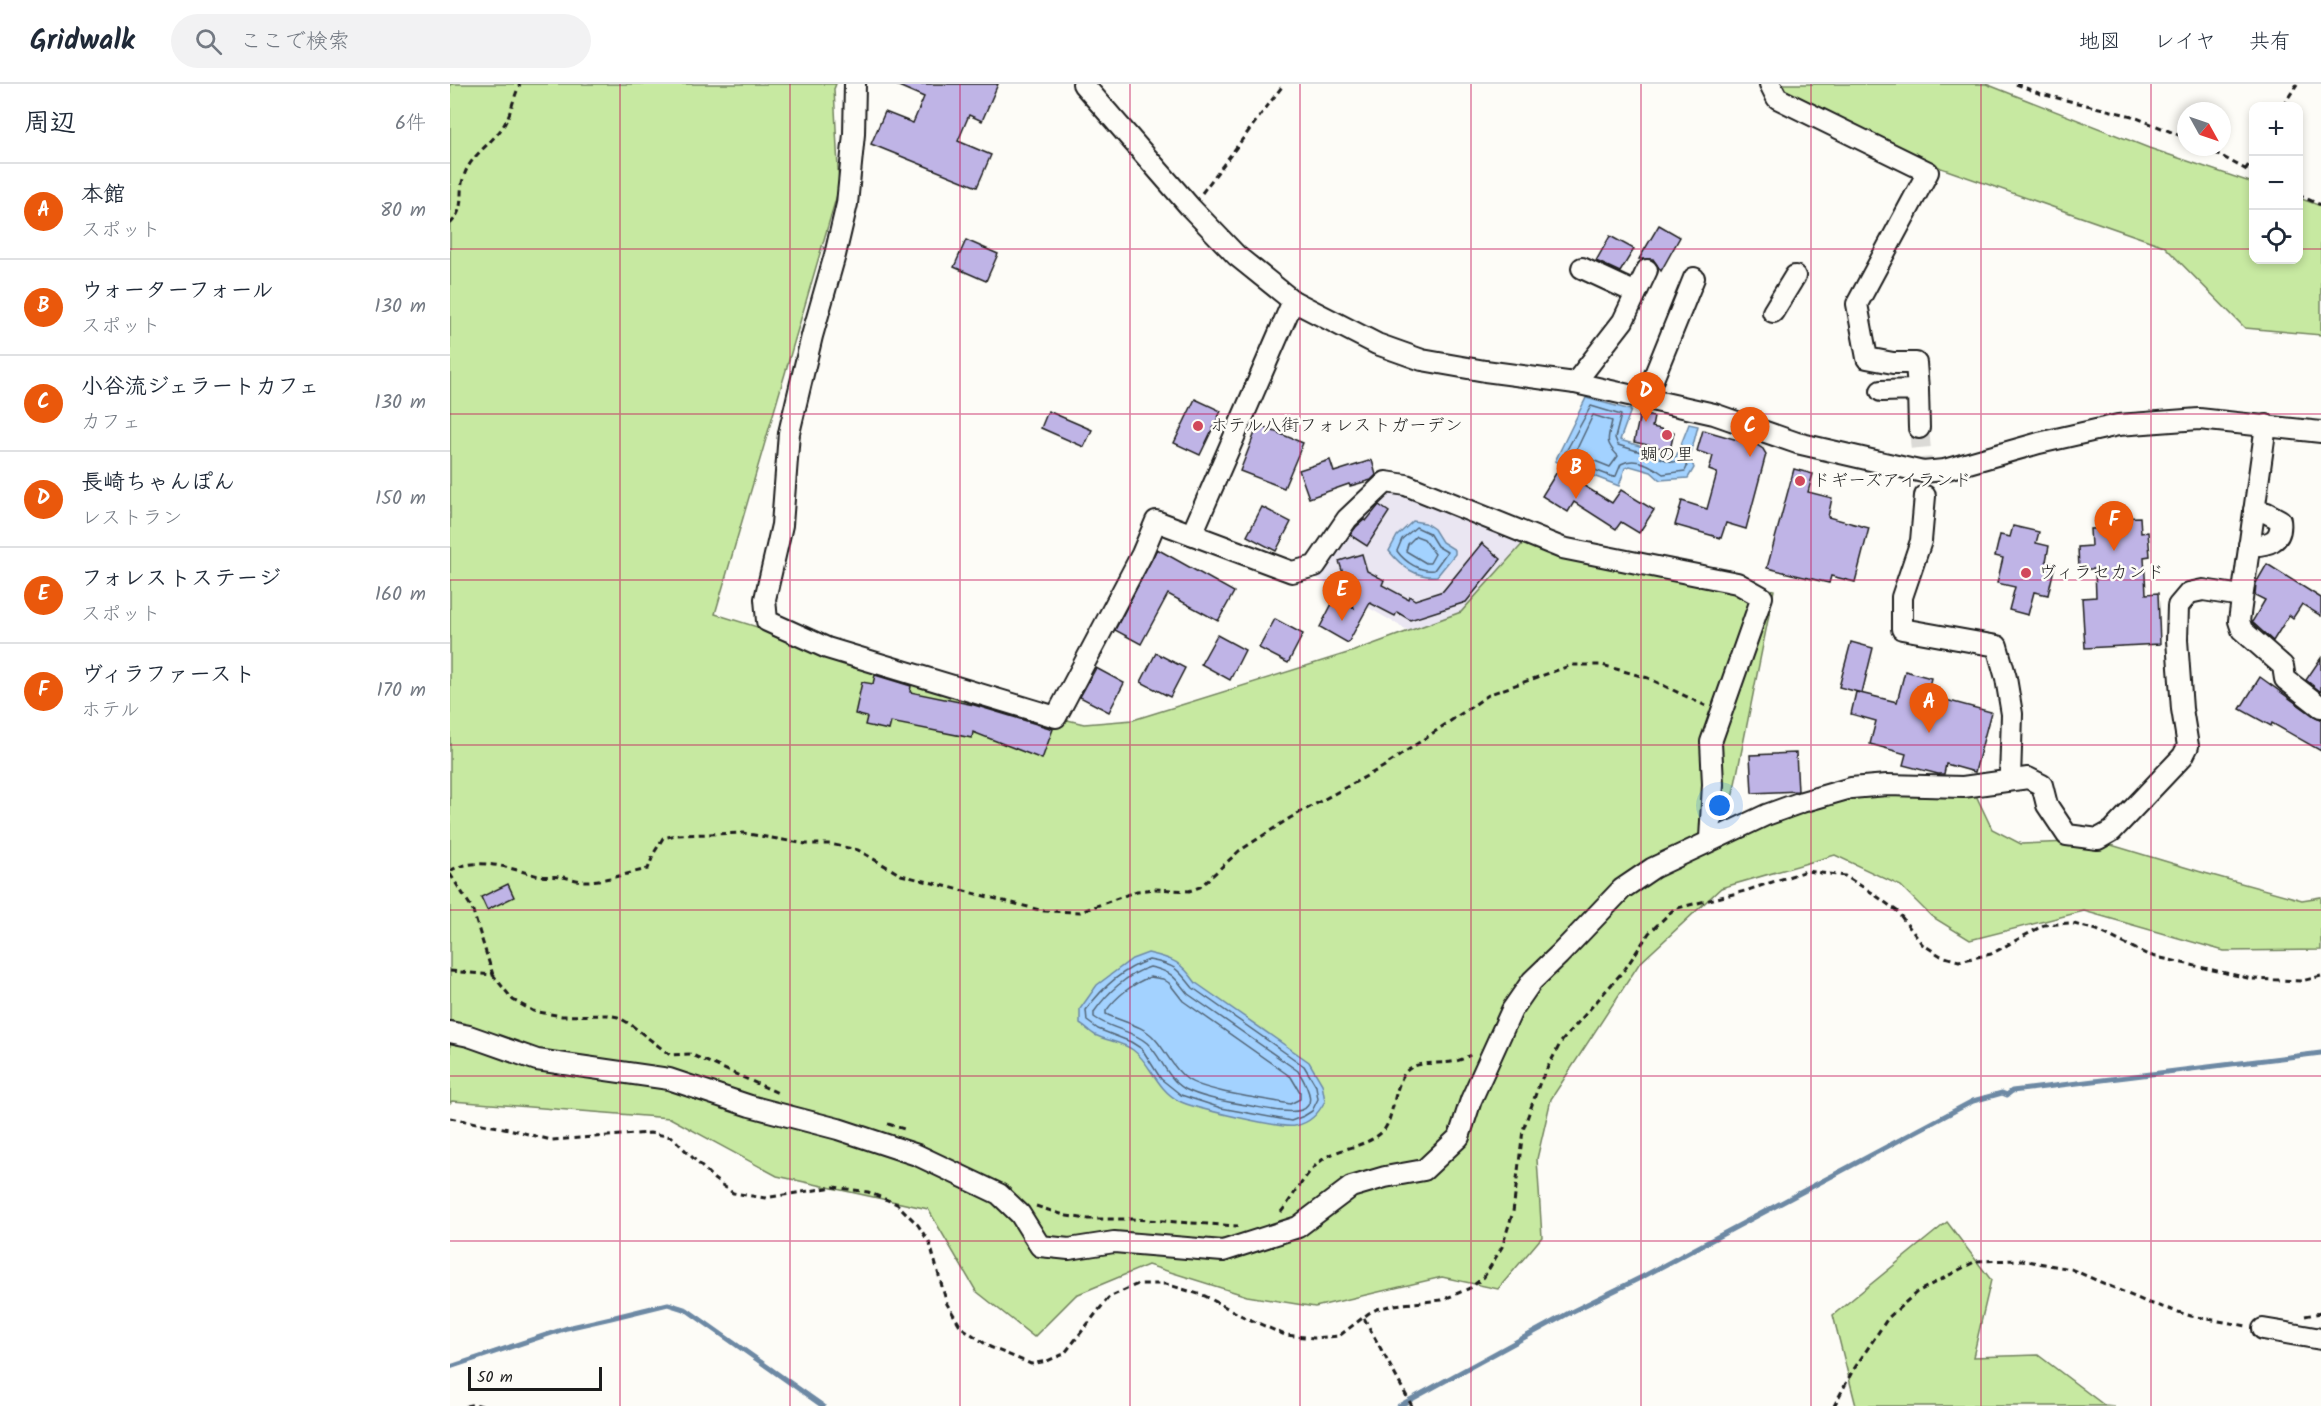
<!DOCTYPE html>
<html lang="ja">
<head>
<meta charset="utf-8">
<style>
  :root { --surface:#fff; --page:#f2f2f3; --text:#1f2937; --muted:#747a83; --line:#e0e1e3; --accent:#ea580c }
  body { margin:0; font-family:Kalam,"Klee One",sans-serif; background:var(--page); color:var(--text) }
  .controls { position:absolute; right:18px; top:18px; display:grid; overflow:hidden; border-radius:12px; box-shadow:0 3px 9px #0003 }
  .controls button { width:54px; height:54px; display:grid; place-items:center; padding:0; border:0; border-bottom:2px solid var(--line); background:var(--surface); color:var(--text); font:30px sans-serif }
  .compass { position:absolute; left:1727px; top:18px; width:54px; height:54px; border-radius:50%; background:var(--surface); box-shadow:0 3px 9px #0003; rotate:130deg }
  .scale { position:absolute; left:18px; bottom:15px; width:134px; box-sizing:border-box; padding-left:6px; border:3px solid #1c1c1c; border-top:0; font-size:16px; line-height:21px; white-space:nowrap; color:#1c1c1c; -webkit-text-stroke:4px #fdfcf7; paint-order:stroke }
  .you { position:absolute; left:1270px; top:722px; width:21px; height:21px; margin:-15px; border:4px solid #fff; border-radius:50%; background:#1a73e8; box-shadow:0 0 0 9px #1a73e833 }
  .badge { display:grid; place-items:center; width:39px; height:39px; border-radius:50%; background:var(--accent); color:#fff; font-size:20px; font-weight:700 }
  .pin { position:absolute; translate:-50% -50px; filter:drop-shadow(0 2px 3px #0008) }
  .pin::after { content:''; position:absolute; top:32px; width:21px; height:18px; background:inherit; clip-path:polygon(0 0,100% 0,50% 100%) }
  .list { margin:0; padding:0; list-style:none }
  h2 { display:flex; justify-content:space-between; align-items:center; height:78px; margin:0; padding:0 24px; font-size:26px }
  h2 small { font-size:20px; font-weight:400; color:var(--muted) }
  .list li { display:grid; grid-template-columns:39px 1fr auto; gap:18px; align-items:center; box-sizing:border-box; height:96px; padding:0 24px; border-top:2px solid var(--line) }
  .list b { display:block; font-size:22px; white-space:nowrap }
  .list p { margin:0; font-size:20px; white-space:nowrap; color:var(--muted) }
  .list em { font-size:20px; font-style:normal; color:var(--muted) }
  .icon { flex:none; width:33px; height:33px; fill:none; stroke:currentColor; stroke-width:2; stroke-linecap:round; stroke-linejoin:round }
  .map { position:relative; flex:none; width:1871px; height:1322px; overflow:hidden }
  header { display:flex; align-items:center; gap:36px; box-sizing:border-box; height:84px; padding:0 30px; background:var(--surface); border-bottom:2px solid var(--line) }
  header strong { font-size:28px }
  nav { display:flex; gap:33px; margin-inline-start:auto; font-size:21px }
  .search { width:420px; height:54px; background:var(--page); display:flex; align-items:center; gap:15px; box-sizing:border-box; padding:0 21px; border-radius:33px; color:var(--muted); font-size:22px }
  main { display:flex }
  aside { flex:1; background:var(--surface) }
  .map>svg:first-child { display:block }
  .built { fill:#eae6f2 }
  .green { fill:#c7e9a1; stroke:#72825e; stroke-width:1.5 }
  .water { fill:#a3d2ff; stroke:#6d89a4; stroke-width:1.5 }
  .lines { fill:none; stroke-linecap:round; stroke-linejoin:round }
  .shore { stroke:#526577; stroke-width:1.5 }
  .stream { stroke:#6d89a4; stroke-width:5 }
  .building { fill:#bfb4e6; stroke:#1c1c1c; stroke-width:1.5 }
  .minor-tunnel { stroke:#dbdad6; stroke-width:20; stroke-dasharray:20 10; stroke-linecap:butt }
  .minor-casing { stroke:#1c1c1c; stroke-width:24 }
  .path { stroke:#1c1c1c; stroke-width:3; stroke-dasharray:6 4.5; stroke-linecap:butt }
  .minor { stroke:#fdfcf7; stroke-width:20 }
  .grid { fill:none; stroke:#c2185b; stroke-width:1.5; stroke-opacity:0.55 }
  .poi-dot { fill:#d1495b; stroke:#fdfcf7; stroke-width:2 }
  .labels { text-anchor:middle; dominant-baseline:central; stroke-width:5; stroke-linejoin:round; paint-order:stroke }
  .poi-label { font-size:18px; fill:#1c1c1c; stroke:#fdfcf7; text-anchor:start }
</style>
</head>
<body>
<header>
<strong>Gridwalk</strong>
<div class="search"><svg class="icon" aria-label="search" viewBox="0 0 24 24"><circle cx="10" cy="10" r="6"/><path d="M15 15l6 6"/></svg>ここで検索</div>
<nav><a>地図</a><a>レイヤ</a><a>共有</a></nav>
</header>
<main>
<aside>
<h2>周辺<small>6件</small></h2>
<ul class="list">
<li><span class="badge">A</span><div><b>本館</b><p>スポット</p></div><em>80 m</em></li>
<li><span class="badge">B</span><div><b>ウォーターフォール</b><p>スポット</p></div><em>130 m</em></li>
<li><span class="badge">C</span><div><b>小谷流ジェラートカフェ</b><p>カフェ</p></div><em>130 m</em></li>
<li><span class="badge">D</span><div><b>長崎ちゃんぽん</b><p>レストラン</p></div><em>150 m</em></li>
<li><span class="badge">E</span><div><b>フォレストステージ</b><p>スポット</p></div><em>160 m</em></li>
<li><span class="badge">F</span><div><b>ヴィラファースト</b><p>ホテル</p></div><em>170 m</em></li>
</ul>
</aside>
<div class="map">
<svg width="1871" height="1322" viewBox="0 0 1871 1322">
  <rect width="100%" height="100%" fill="#fdfcf7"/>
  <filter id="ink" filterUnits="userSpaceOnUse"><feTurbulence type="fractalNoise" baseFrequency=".0167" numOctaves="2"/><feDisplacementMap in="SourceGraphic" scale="12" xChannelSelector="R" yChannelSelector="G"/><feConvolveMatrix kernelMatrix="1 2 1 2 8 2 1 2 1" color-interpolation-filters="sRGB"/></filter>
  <g filter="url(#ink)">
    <polygon class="built" points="941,398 951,410 1076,456 1011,528 959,547 867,494 888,442"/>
    <g class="green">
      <polygon points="0,0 386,0 384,5 389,104 265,530 580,627 634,640 683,636 904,567 1011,528 1076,456 1324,506 1283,710 1261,754 1414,700 1522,703 1542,745 1571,760 1648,757 1751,788 1852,816 1871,813 1871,866 1774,867 1634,827 1520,856 1481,832 1451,802 1385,771 1271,804 1189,880 1101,1015 1087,1075 1092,1153 1048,1205 992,1193 865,1223 797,1212 698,1181 626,1211 584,1253 526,1207 478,1125 327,1092 220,1034 2,1017 0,1019"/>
      <polygon points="1324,0 1536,0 1699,64 1803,99 1804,176 1848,176 1849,114 1871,122 1871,251 1795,244 1714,162 1491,84"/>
      <polygon points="1497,1138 1541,1196 1523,1273 1588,1271 1654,1321 1665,1322 1406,1322 1383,1231"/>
    </g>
    <g class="water">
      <polygon points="1136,314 1181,326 1170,356 1226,373 1239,340 1248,342 1240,373 1244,384 1238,394 1210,396 1201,388 1180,382 1175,384 1169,402 1105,377"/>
      <path d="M963 437 975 439 984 445 992 458 1005 466V470L987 492C966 494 952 483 939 467L947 452Z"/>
      <path d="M698 869C724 875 731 878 746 899L859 978 872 1000 875 1017C868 1030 860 1039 845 1042 832 1045 743 1024 729 1017 706 1005 701 979 683 966 672 958 657 957 645 951 640 948 635 943 630 940V925L647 901 682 875Z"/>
    </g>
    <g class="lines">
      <g class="shore">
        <path d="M1141 322 1171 331 1165 354 1168 361 1223 378 1234 376 1237 383 1235 387 1213 390C1201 381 1185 372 1171 380L1166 392 1163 393 1116 375 1114 371Z"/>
        <path d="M1143 331 1162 337C1158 356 1154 357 1168 372L1160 383 1125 369Z"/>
        <path d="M966 443 979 449 987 462 997 468 984 486C970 488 955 478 947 467L952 455Z"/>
        <polygon points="966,452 974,455 985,470 980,479 976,479 956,467 958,460"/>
        <path d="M699 876C725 881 727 884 743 904L854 982 866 1002 868 1015 862 1027 854 1032 841 1037 771 1024 731 1011 711 995 692 965 681 958 648 945 637 937 636 926C652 904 672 885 699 876Z"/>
        <path d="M700 883C723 888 724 893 738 910L848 987C882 1040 834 1028 801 1022 780 1018 754 1015 735 1005 716 994 712 973 697 959 682 946 660 945 644 933V928C657 909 677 890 700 883Z"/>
        <path d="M700 893 713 895 719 899 733 917 841 993 850 1008V1015L840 1020C816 1015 755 1008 737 995 722 984 717 968 705 955 693 941 672 938 656 930V927C666 913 683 899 700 893Z"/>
      </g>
      <g class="stream">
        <polyline points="0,1283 117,1244 161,1234 218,1220 237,1226 373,1322"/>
        <polyline points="949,1322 1119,1229 1194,1192 1523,1017 1552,1009 1557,1011 1562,1007 1871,969"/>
      </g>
    </g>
    <g class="building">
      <polygon points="444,0 548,0 532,37 519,31 508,57 541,71 527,103 421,60 435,28 463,39 474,13"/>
      <polygon points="1209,141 1230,153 1211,187 1203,175 1189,175"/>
      <polygon points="1160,152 1184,165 1170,188 1146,177"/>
      <polygon points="516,156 548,170 536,197 504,183"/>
      <polygon points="745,315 771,327 750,371 724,359"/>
      <polygon points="598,327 642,346 634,363 591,344"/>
      <polygon points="1190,330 1204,333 1202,343 1224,348 1220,366 1184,358"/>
      <polygon points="808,341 853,359 834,404 790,387"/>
      <polygon points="1253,346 1298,359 1304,359 1313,365 1316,370 1296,445 1276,439 1271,454 1225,441 1232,417 1257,425 1267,389 1259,386 1263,372 1247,367"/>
      <polygon points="880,376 884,388 922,376 926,391 921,396 900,402 899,400 859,414 849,386"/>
      <polygon points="1344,385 1363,390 1358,408 1382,414 1378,433 1419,444 1405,498 1381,492 1379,499 1317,484"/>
      <polygon points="1108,386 1162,419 1171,406 1204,426 1189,449 1171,438 1166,445 1124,418 1118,428 1092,412"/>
      <polygon points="929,421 939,428 917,462 900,451 906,443 914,436 916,437"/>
      <polygon points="812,423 841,438 826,467 797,452"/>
      <polygon points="1690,433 1691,449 1698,448 1700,472 1694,473 1696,510 1708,509 1710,560 1635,564 1632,514 1646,513 1645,485 1629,485 1628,463 1641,462 1640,445 1667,444 1666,434"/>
      <polygon points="1563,442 1589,448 1586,459 1599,462 1596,477 1605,480 1598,511 1584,508 1578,531 1559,526 1565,503 1547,499 1553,474 1545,472 1550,451 1560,453"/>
      <polygon points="1032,459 1051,475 1016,518 960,536 947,528 945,532 920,519 898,559 870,543 885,514 904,524 889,477 912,470 917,487 934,496 932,501 958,515 959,512 965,516 993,507"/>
      <polygon points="707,465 784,508 768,537 718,510 691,560 665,546"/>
      <polygon points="1817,480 1871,514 1871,532 1852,520 1843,534 1839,531 1823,557 1802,538 1815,516 1805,511 1806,499"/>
      <polygon points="825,535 853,550 838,579 809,564"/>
      <polygon points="767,551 795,566 780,596 751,580"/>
      <polygon points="1401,558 1423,564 1412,609 1389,603"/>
      <polygon points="706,569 735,584 720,613 691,598"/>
      <polygon points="1871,574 1871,608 1856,596"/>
      <polygon points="646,584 674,599 659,628 630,613"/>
      <polygon points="1455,587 1481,594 1477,611 1541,628 1525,688 1496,680 1494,690 1488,690 1453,681 1456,670 1420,660 1426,637 1401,630 1406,608 1447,618"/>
      <polygon points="425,591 461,602 460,608 524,621 603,645 592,675 523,648 522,654 441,638 439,646 415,641 417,633 405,630 412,598 423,600"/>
      <polygon points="1810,593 1864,632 1871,635 1871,667 1822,639 1821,642 1790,625"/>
      <polygon points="1346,669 1348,707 1302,709 1300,671"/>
      <polygon points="58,800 64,813 37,826 31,813"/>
    </g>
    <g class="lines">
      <polyline class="minor-tunnel" points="1469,344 1475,412"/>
      <g class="minor-casing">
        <g id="minor">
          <polyline points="405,0 404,50 397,120 385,171 362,252 339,349 332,441 315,515 317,537 377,564 606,633 692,470 706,437 842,488 865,482 897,435 936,398 956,401 1112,464 1287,499 1312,513 1261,658 1263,700 1260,755"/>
          <polyline points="633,0 741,124 787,172 843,217 927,260 972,276 1035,287 1125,299 1264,330 1347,359 1473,388 1494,386 1589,359 1668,341 1749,335 1871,348"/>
          <polyline points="1320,0 1327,14 1478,88 1407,220 1417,274 1443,279 1466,279 1468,306"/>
          <polyline points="1132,184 1186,209"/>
          <polyline points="1323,228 1345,192"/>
          <polyline points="1125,299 1173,237 1197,186"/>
          <polyline points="1431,307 1468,306 1469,344"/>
          <polyline points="1195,315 1244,194"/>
          <polyline points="1816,341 1789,537 1792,546 1833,582 1835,595 1871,623"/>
          <polyline points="1475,412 1471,457 1452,513 1452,545 1547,562 1556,594 1562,630 1560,696"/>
          <polyline points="742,450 843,217"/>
          <path d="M1799 461C1817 462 1833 458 1830 436L1817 429 1804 426"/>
          <polyline points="0,948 19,952 87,976 219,995 300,1022 388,1045 467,1071 549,1110 570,1130 590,1162 619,1165 664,1158 773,1167 848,1143 901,1103 935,1093 974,1086 1009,1053 1021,1016 1062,926 1082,897 1109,871 1172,805 1203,784 1316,731 1352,718 1401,704 1437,701 1513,703 1578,694 1592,701 1597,721 1617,751 1648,755 1662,747 1733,672 1738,662 1732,625 1727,556 1728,522 1739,509 1753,506 1792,512"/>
          <polyline points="1813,1245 1871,1255"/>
        </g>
      </g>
      <g class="path">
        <polyline points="1566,0 1591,10 1682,32 1736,54"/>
        <polyline points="1833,22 1847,0"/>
        <polyline points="1755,63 1804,90"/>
        <polyline points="1795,86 1804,73"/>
        <polyline points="752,109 834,0"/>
        <polyline points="1848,111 1871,121"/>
        <path d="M0 140C17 122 7 111 14 92 20 72 41 60 52 44 61 31 63 14 70 0"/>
        <path d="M0 787C27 771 61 785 89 792 97 793 105 792 112 793 120 794 127 797 135 797 156 797 178 789 198 785L204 769 213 754 226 751 293 749 356 760H380L408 766 451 791 594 827 630 828 687 807 705 805 739 807 750 803 789 767 840 734 933 683 1040 610 1122 581H1152L1198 594 1256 622"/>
        <polyline points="0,790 22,824 43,891"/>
        <polyline points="0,887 43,891 63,916 83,927 112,932 157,931 168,933 180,940 220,971 240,970 328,1009"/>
        <polyline points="0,1034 59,1045 101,1056 200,1049 222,1053 264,1095 283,1109 315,1114 384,1103 418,1108 447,1120 468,1141 480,1160 497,1220 511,1243 540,1263 581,1280 597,1277 614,1270 659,1213 688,1200 716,1200 755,1212 792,1232 835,1251 864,1254 889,1252 919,1229 927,1225 944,1221 992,1216 1020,1204 1034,1193 1052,1163 1063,1128 1073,1046 1090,998 1111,958 1175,885 1199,849 1224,825 1295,807 1356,787 1395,792 1421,808 1447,827 1472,860 1491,872 1509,877 1541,870 1594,841 1620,839 1647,846 1698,871 1802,895 1852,897 1871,892"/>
        <polyline points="438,1040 454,1045"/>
        <polyline points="586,1122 617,1132 638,1135 682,1135 788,1142"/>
        <path d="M831 1128C845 1111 858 1083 878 1072 895 1063 917 1062 932 1048 945 1037 943 992 962 983 980 975 1001 984 1020 971"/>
        <polyline points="1855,1232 1871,1229"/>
        <polyline points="914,1234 962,1322"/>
        <polyline points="16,1322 25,1320 32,1322"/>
        <polyline points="1384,1322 1402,1288 1438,1234 1467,1208 1526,1177 1572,1176 1621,1185 1696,1218 1741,1232 1797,1242"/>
      </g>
      <use href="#minor" class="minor"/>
    </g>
  </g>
  <path class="grid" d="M170 0V1322M340 0V1322M510 0V1322M680 0V1322M850 0V1322M1021 0V1322M1191 0V1322M1361 0V1322M1531 0V1322M1701 0V1322M0 165H1804M1848 165H1871M0 330H1871M0 496H1871M0 661H1871M0 826H1871M0 992H1871M0 1157H1871"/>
  <g class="poi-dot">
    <circle cx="748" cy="342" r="6"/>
    <circle cx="1217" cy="351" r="6"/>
    <circle cx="1350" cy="397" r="6"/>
    <circle cx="1576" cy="489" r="6"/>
  </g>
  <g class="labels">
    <g class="poi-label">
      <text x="760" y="342">ホテル八街フォレストガーデン</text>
      <text x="1217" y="371" text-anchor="middle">蜩の里</text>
      <text x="1362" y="397">ドギーズアイランド</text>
      <text x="1588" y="489">ヴィラセカンド</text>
    </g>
  </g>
</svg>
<div class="controls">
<button>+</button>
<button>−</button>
<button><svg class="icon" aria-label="locate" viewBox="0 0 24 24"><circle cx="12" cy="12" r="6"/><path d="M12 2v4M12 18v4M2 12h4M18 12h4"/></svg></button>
</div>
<svg class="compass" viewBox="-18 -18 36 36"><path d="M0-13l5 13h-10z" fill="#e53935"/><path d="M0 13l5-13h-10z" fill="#747a83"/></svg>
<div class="scale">50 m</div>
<div class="you"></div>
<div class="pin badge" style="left:1479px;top:649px">A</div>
<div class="pin badge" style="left:1126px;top:415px">B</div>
<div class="pin badge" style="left:1300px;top:373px">C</div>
<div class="pin badge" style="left:1196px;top:338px">D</div>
<div class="pin badge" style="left:892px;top:537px">E</div>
<div class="pin badge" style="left:1664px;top:467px">F</div>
</div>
</main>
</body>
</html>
